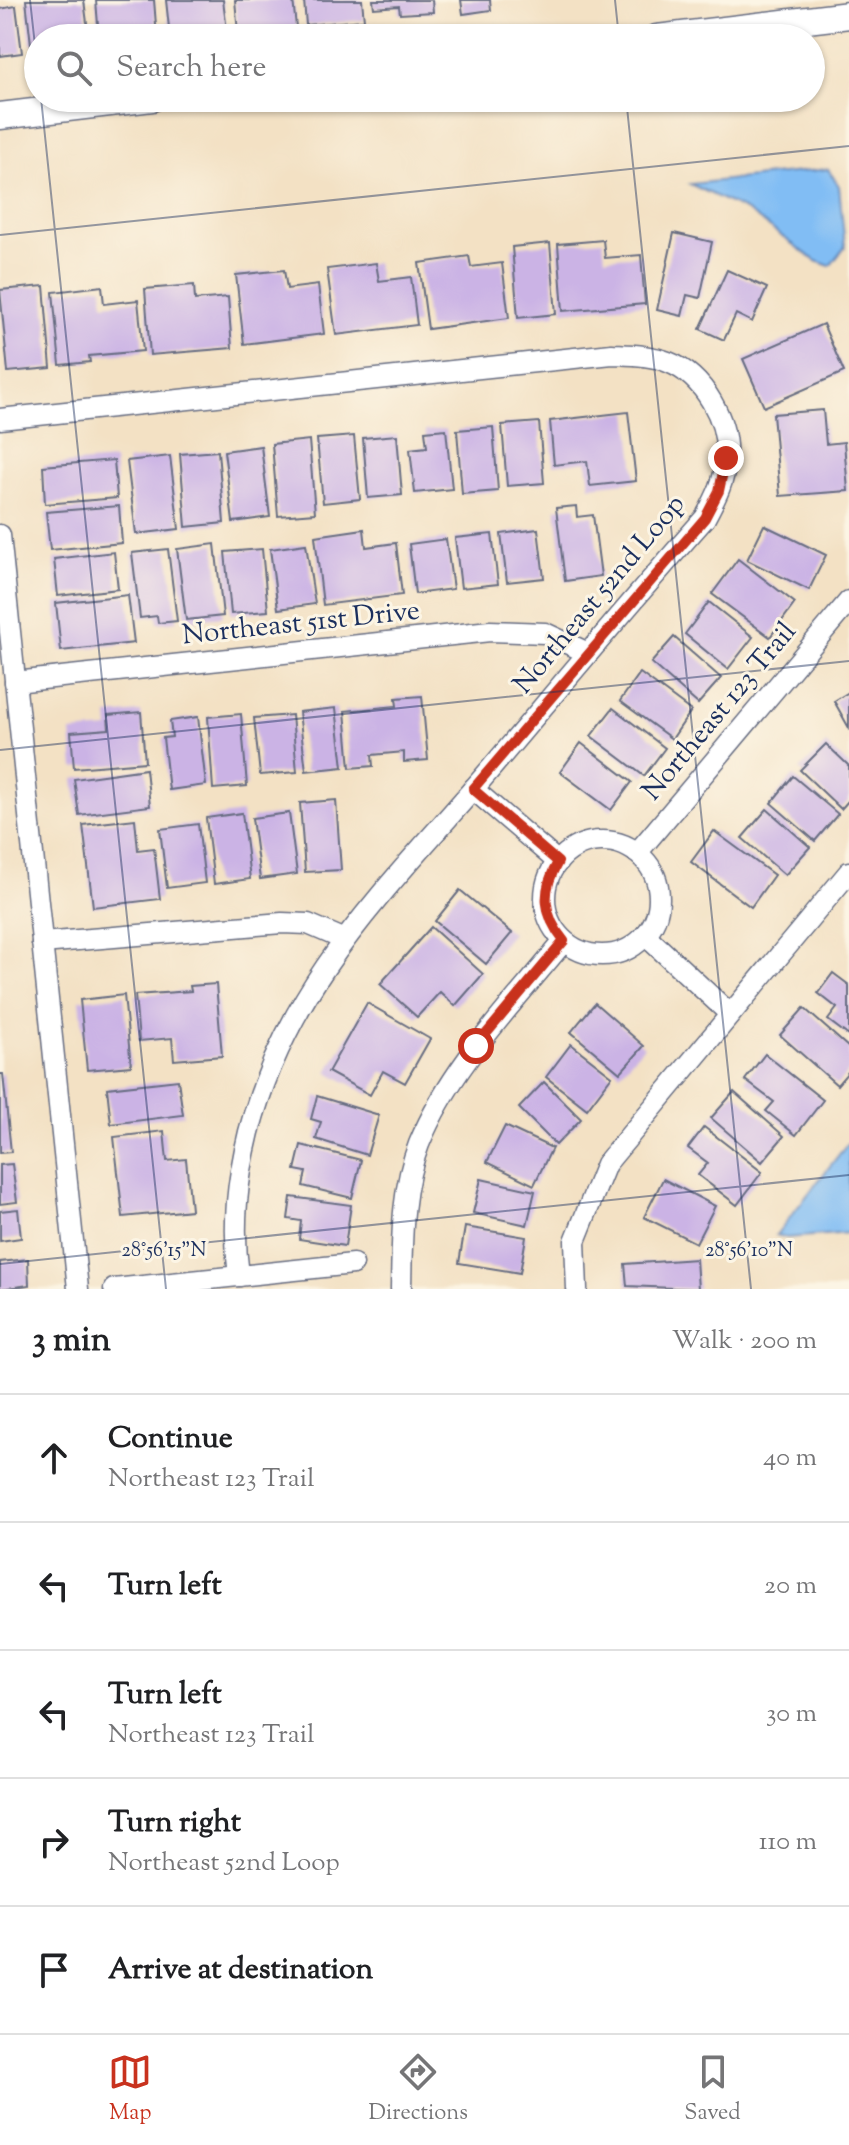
<!DOCTYPE html>
<html lang="en">
<head>
<meta charset="utf-8">
<style>
  :root { --surface:#fff; --page:#f2f2f2; --text:#202124; --muted:#757577; --line:#e0e0e0; --accent:#c8321e }
  body { margin:0; font-family:"Sorts Mill Goudy",serif; background:var(--page); color:var(--text) }
  .stop { position:absolute; width:24px; height:24px; margin:-18px; border:6px solid #c8321e; border-radius:50%; background:#fff }
  .stop.end { background:#c8321e; border-color:#fff; box-shadow:0 2px 8px #0008 }
  .list { margin:0; padding:0; list-style:none }
  h2 { display:flex; justify-content:space-between; align-items:center; height:104px; margin:0; padding:0 32px; font-size:34px }
  h2 small { font-size:26px; font-weight:400; color:var(--muted) }
  .list li { display:grid; grid-template-columns:52px 1fr auto; gap:24px; align-items:center; box-sizing:border-box; height:128px; padding:0 32px; border-top:2px solid var(--line) }
  .list b { display:block; font-size:30px; white-space:nowrap }
  .list p { margin:0; font-size:26px; white-space:nowrap; color:var(--muted) }
  .list em { font-size:26px; font-style:normal; color:var(--muted) }
  .icon { flex:none; width:44px; height:44px; fill:none; stroke:currentColor; stroke-width:2; stroke-linecap:round; stroke-linejoin:round }
  .map { position:relative; flex:none; width:849px; height:1289px; overflow:hidden }
  .search { position:absolute; background:var(--surface); box-shadow:0 2px 6px #0004; left:24px; right:24px; top:24px; height:88px; display:flex; align-items:center; gap:20px; box-sizing:border-box; padding:0 28px; border-radius:44px; color:var(--muted); font-size:30px }
  .sheet { height:744px; background:var(--surface) }
  nav { display:flex; justify-content:space-around; align-items:center; box-sizing:border-box; height:112px; border-top:2px solid var(--line); background:var(--surface); font-size:22px; color:var(--muted) }
  nav a { display:grid; justify-items:center; gap:4px }
  nav .on { color:var(--accent) }
  .map>svg:first-child { display:block }
  .water { fill:#81bdf4; stroke:#4e76a9; stroke-width:2 }
  .building { fill:#cbb3e5 }
  .lines { fill:none; stroke-linecap:round; stroke-linejoin:round }
  .minor-casing { stroke:#676d82; stroke-width:23 }
  .tertiary-casing { stroke:#676d82; stroke-width:29 }
  .minor { stroke:#fff; stroke-width:20 }
  .tertiary { stroke:#fff; stroke-width:26 }
  .route { stroke:#c8321e; stroke-width:10 }
  .ticks { fill:none; stroke:#1b2f5e; stroke-width:2; stroke-opacity:0.45 }
  .labels { text-anchor:middle; dominant-baseline:central; stroke-width:6; stroke-linejoin:round; paint-order:stroke }
  .street-label { font-size:28px; fill:#1b2f5e; stroke:#fcf5e5 }
  .ticks-label { font-size:20px; text-anchor:middle; fill:#1b2f5e; stroke:#fcf5e5; stroke-width:6; stroke-linejoin:round; paint-order:stroke }
</style>
</head>
<body>
<div class="map">
<svg width="849" height="1289" viewBox="0 0 849 1289">
  <rect width="100%" height="100%" fill="#fcf5e5"/>
  <filter id="ink" filterUnits="userSpaceOnUse"><feTurbulence type="fractalNoise" baseFrequency=".0125" numOctaves="2"/><feDisplacementMap in="SourceGraphic" scale="16" xChannelSelector="R" yChannelSelector="G"/><feConvolveMatrix kernelMatrix="1 2 1 2 8 2 1 2 1" color-interpolation-filters="sRGB"/></filter>
  <filter id="wash" filterUnits="userSpaceOnUse"><feTurbulence type="fractalNoise" baseFrequency=".006" numOctaves="4" result="noise"/><feDisplacementMap in="SourceGraphic" scale="32" xChannelSelector="R" yChannelSelector="G"/><feGaussianBlur stdDeviation="1.8" result="paint"/><feColorMatrix in="noise" values="0 0 0 0 0 0 0 0 0 0 0 0 0 0 0 0 0 1.4 0 .05"/><feComposite in="paint" operator="in"/></filter>
  <g filter="url(#wash)">
    <rect width="100%" height="100%" fill="#f3e1c4"/>
    <g class="water">
      <polygon points="828,169 839,186 845,247 830,266 816,261 747,211 690,184"/>
      <polygon points="849,1142 849,1233 787,1238 776,1235"/>
    </g>
    <g id="blocks">
      <g class="building">
        <polygon points="26,0 84,0 89,38 38,38 38,43 31,44"/>
        <polygon points="96,0 154,0 157,38 99,37"/>
        <polygon points="166,0 223,0 227,30 170,37"/>
        <polygon points="235,0 293,0 296,27 238,32"/>
        <polygon points="304,0 362,0 364,20 306,25"/>
        <polygon points="373,0 432,0 433,12 400,14 399,6 374,8"/>
        <polygon points="461,0 490,0 491,10 463,14"/>
        <polygon points="16,6 22,53 0,56 0,9"/>
        <polygon points="674,233 712,242 700,298 687,295 682,316 657,310"/>
        <polygon points="603,240 605,258 641,255 645,304 563,311 558,244"/>
        <polygon points="550,243 556,314 518,318 512,247"/>
        <polygon points="469,256 471,267 502,263 509,318 428,329 419,263"/>
        <polygon points="376,263 379,281 411,277 417,325 336,335 327,269"/>
        <polygon points="284,270 287,289 318,285 324,334 244,344 236,275"/>
        <polygon points="727,270 767,288 752,322 736,314 724,340 700,329"/>
        <polygon points="194,285 195,300 228,297 232,348 150,355 145,289"/>
        <polygon points="44,286 51,368 8,372 0,290"/>
        <polygon points="102,286 104,304 138,300 143,351 89,356 90,362 60,365 53,292"/>
        <polygon points="823,324 844,372 764,407 743,359"/>
        <polygon points="823,410 826,444 844,442 848,491 780,496 773,414"/>
        <polygon points="628,412 636,481 590,486 587,461 554,465 550,421"/>
        <polygon points="539,422 544,483 507,486 502,425"/>
        <polygon points="493,427 498,491 462,494 457,430"/>
        <polygon points="446,429 452,489 415,493 410,449 427,447 425,431"/>
        <polygon points="397,435 402,495 368,498 363,438"/>
        <polygon points="354,436 360,499 323,503 317,439"/>
        <polygon points="309,440 315,513 278,516 272,444"/>
        <polygon points="261,446 270,517 233,522 224,451"/>
        <polygon points="218,451 224,523 186,527 180,454"/>
        <polygon points="170,456 179,529 136,534 127,461"/>
        <polygon points="114,460 117,498 45,504 43,466"/>
        <polygon points="119,506 122,543 50,550 46,512"/>
        <polygon points="576,506 577,517 593,515 601,576 565,581 556,508"/>
        <polygon points="764,525 826,555 809,590 747,560"/>
        <polygon points="364,529 366,547 396,543 402,595 323,605 315,536"/>
        <polygon points="538,529 544,578 507,582 501,534"/>
        <polygon points="492,534 498,584 461,588 455,538"/>
        <polygon points="446,539 453,589 415,594 409,544"/>
        <polygon points="215,544 223,616 186,620 177,549"/>
        <polygon points="306,544 315,604 278,609 270,549"/>
        <polygon points="168,549 177,621 158,623 157,616 140,618 132,553"/>
        <polygon points="262,549 268,611 231,614 225,552"/>
        <polygon points="114,552 118,589 58,596 54,559"/>
        <polygon points="738,559 795,603 770,637 712,594"/>
        <polygon points="128,595 134,643 61,651 56,603"/>
        <polygon points="709,602 753,637 728,669 685,634"/>
        <polygon points="674,637 721,678 698,704 651,663"/>
        <polygon points="640,673 691,711 672,739 620,701"/>
        <polygon points="849,692 849,728 834,701"/>
        <polygon points="422,696 428,760 404,762 404,752 372,755 373,766 350,768 345,711 397,706 396,698"/>
        <polygon points="336,708 343,767 306,771 299,712"/>
        <polygon points="613,708 665,748 644,776 591,736"/>
        <polygon points="141,712 145,762 74,768 71,732 109,729 108,715"/>
        <polygon points="241,714 247,786 213,789 208,717"/>
        <polygon points="292,715 297,772 260,775 254,718"/>
        <polygon points="198,717 206,785 169,790 163,738 172,737 170,721"/>
        <polygon points="581,743 632,782 611,810 560,772"/>
        <polygon points="826,744 849,766 849,800 841,809 800,770"/>
        <polygon points="146,769 150,806 79,815 74,779"/>
        <polygon points="793,776 838,814 815,841 771,803"/>
        <polygon points="336,800 341,870 305,872 300,803"/>
        <polygon points="767,809 810,847 785,875 742,838"/>
        <polygon points="242,813 250,879 214,884 206,818"/>
        <polygon points="289,813 297,874 260,879 252,818"/>
        <polygon points="135,819 138,850 154,848 160,899 93,907 83,825"/>
        <polygon points="198,824 205,883 167,888 160,829"/>
        <polygon points="714,831 774,875 751,907 691,862"/>
        <polygon points="460,890 512,933 486,964 435,921"/>
        <polygon points="431,927 483,974 455,1006 440,992 417,1017 380,984"/>
        <polygon points="833,973 849,985 849,1036 828,1020 837,1008 818,993"/>
        <polygon points="216,984 222,1056 174,1060 172,1038 139,1041 135,995 191,991 190,986"/>
        <polygon points="124,995 131,1066 87,1070 80,1000"/>
        <polygon points="367,1003 430,1039 405,1083 383,1071 370,1095 328,1072"/>
        <polygon points="595,1003 644,1046 620,1073 571,1032"/>
        <polygon points="804,1008 849,1048 849,1071 837,1085 780,1035"/>
        <polygon points="571,1044 612,1076 587,1109 546,1077"/>
        <polygon points="765,1054 823,1100 796,1135 766,1111 774,1102 745,1080"/>
        <polygon points="0,1074 3,1074 11,1152 0,1153"/>
        <polygon points="178,1080 183,1115 111,1124 107,1088"/>
        <polygon points="544,1082 581,1119 556,1145 519,1108"/>
        <polygon points="734,1092 784,1136 762,1162 711,1118"/>
        <polygon points="317,1096 379,1115 367,1155 316,1139 321,1122 311,1119"/>
        <polygon points="505,1126 552,1148 534,1185 487,1162"/>
        <polygon points="704,1127 762,1172 737,1205 698,1175 708,1163 688,1148"/>
        <polygon points="164,1131 167,1161 186,1159 191,1210 123,1217 114,1137"/>
        <polygon points="301,1145 361,1160 352,1198 303,1186 306,1172 295,1170"/>
        <polygon points="12,1164 17,1202 0,1204 0,1165"/>
        <polygon points="481,1179 535,1191 527,1225 473,1213"/>
        <polygon points="663,1179 715,1206 696,1243 644,1217"/>
        <polygon points="291,1197 351,1205 345,1246 299,1239 301,1221 288,1219"/>
        <polygon points="18,1209 21,1238 0,1241 0,1211"/>
        <polygon points="465,1227 526,1237 520,1273 459,1263"/>
        <polygon points="28,1259 29,1285 0,1289 0,1262"/>
        <polygon points="696,1259 698,1289 627,1286 625,1264"/>
      </g>
    </g>
  </g>
  <g filter="url(#ink)">
    <use href="#blocks" fill-opacity="0" stroke="#676d82" stroke-width="2"/>
    <g class="lines">
      <g class="minor-casing">
        <g id="minor">
          <path d="M0 419 612 354C631 355 651 355 668 362 704 376 729 421 726 459 725 481 715 499 705 518 631 601 560 687 488 772 389 888 289 979 249 1132 237 1181 232 1226 239 1276"/>
          <polyline points="0,535 78,1289"/>
          <polyline points="15,682 490,631 545,633 588,653"/>
          <polyline points="473,789 558,862"/>
          <circle cx="602" cy="898" r="57"/>
          <polyline points="637,853 849,601"/>
          <polyline points="645,935 730,1014"/>
          <polyline points="42,943 282,923 308,924 343,939"/>
          <polyline points="114,1289 353,1264"/>
          <path d="M401 1289C402 1241 401 1190 419 1144 451 1066 512 1005 564 941"/>
          <polyline points="577,1289 575,1241 606,1164 849,872"/>
        </g>
      </g>
      <g class="tertiary-casing">
        <g id="tertiary">
          <polyline points="657,38 849,15"/>
          <polyline points="0,116 152,98"/>
        </g>
      </g>
      <use href="#minor" class="minor"/>
      <use href="#tertiary" class="tertiary"/>
    </g>
  </g>
  <g class="lines" filter="url(#ink)">
    <path class="route" d="M476 1046 564 941C543 915 541 891 558 862L473 789 705 518 719 491 726 458"/>
  </g>
  <path class="ticks" d="M30 0 38 73M615 0 619 38M41 98 166 1289M626 98 751 1289M0 235 849 146M0 750 849 661M0 1264 849 1175"/>
  <g class="labels">
    <g class="street-label">
      <text transform="translate(600 595) rotate(-50)">Northeast 52nd Loop</text>
      <text transform="translate(301 624) rotate(-6)">Northeast 51st Drive</text>
      <text transform="translate(720 712) rotate(-50)">Northeast 123 Trail</text>
    </g>
  </g>
  <g class="ticks-label">
    <text x="164" y="1256">28°56'15"N</text>
    <text x="749" y="1256">28°56'10"N</text>
  </g>
</svg>
<div class="stop" style="left:476px;top:1046px"></div>
<div class="stop end" style="left:726px;top:458px"></div>
<div class="search"><svg class="icon" aria-label="search" viewBox="0 0 24 24"><circle cx="10" cy="10" r="6"/><path d="M15 15l6 6"/></svg>Search here</div>
</div>
<section class="sheet">
<h2>3 min<small>Walk · 200 m</small></h2>
<ul class="list">
<li><svg class="icon" aria-label="ahead" viewBox="0 0 24 24"><path d="M12 20V5M6 11l6-6 6 6"/></svg><div><b>Continue</b><p>Northeast 123 Trail</p></div><em>40 m</em></li>
<li><svg class="icon" aria-label="left" viewBox="0 0 24 24"><path d="M17 20v-9H6M10 6l-5 5 5 5"/></svg><div><b>Turn left</b></div><em>20 m</em></li>
<li><svg class="icon" aria-label="left" viewBox="0 0 24 24"><path d="M17 20v-9H6M10 6l-5 5 5 5"/></svg><div><b>Turn left</b><p>Northeast 123 Trail</p></div><em>30 m</em></li>
<li><svg class="icon" aria-label="right" viewBox="0 0 24 24"><path d="M7 20v-9h11M14 6l5 5-5 5"/></svg><div><b>Turn right</b><p>Northeast 52nd Loop</p></div><em>110 m</em></li>
<li><svg class="icon" aria-label="arrive" viewBox="0 0 24 24"><path d="M6 21V4h12l-3 4 3 4H6"/></svg><div><b>Arrive at destination</b></div></li>
</ul>
</section>
<nav>
<a class="on"><svg class="icon" aria-label="map" viewBox="0 0 24 24"><path d="M3 6l6-2 6 2 6-2v14l-6 2-6-2-6 2zM9 4v14M15 6v14"/></svg>Map</a>
<a><svg class="icon" aria-label="directions" viewBox="0 0 24 24"><path d="M12 3l9 9-9 9-9-9zM9 14v-3h6M13 9l2 2-2 2"/></svg>Directions</a>
<a><svg class="icon" aria-label="saved" viewBox="0 0 24 24"><path d="M7 4h10v16l-5-4-5 4z"/></svg>Saved</a>
</nav>
</body>
</html>
